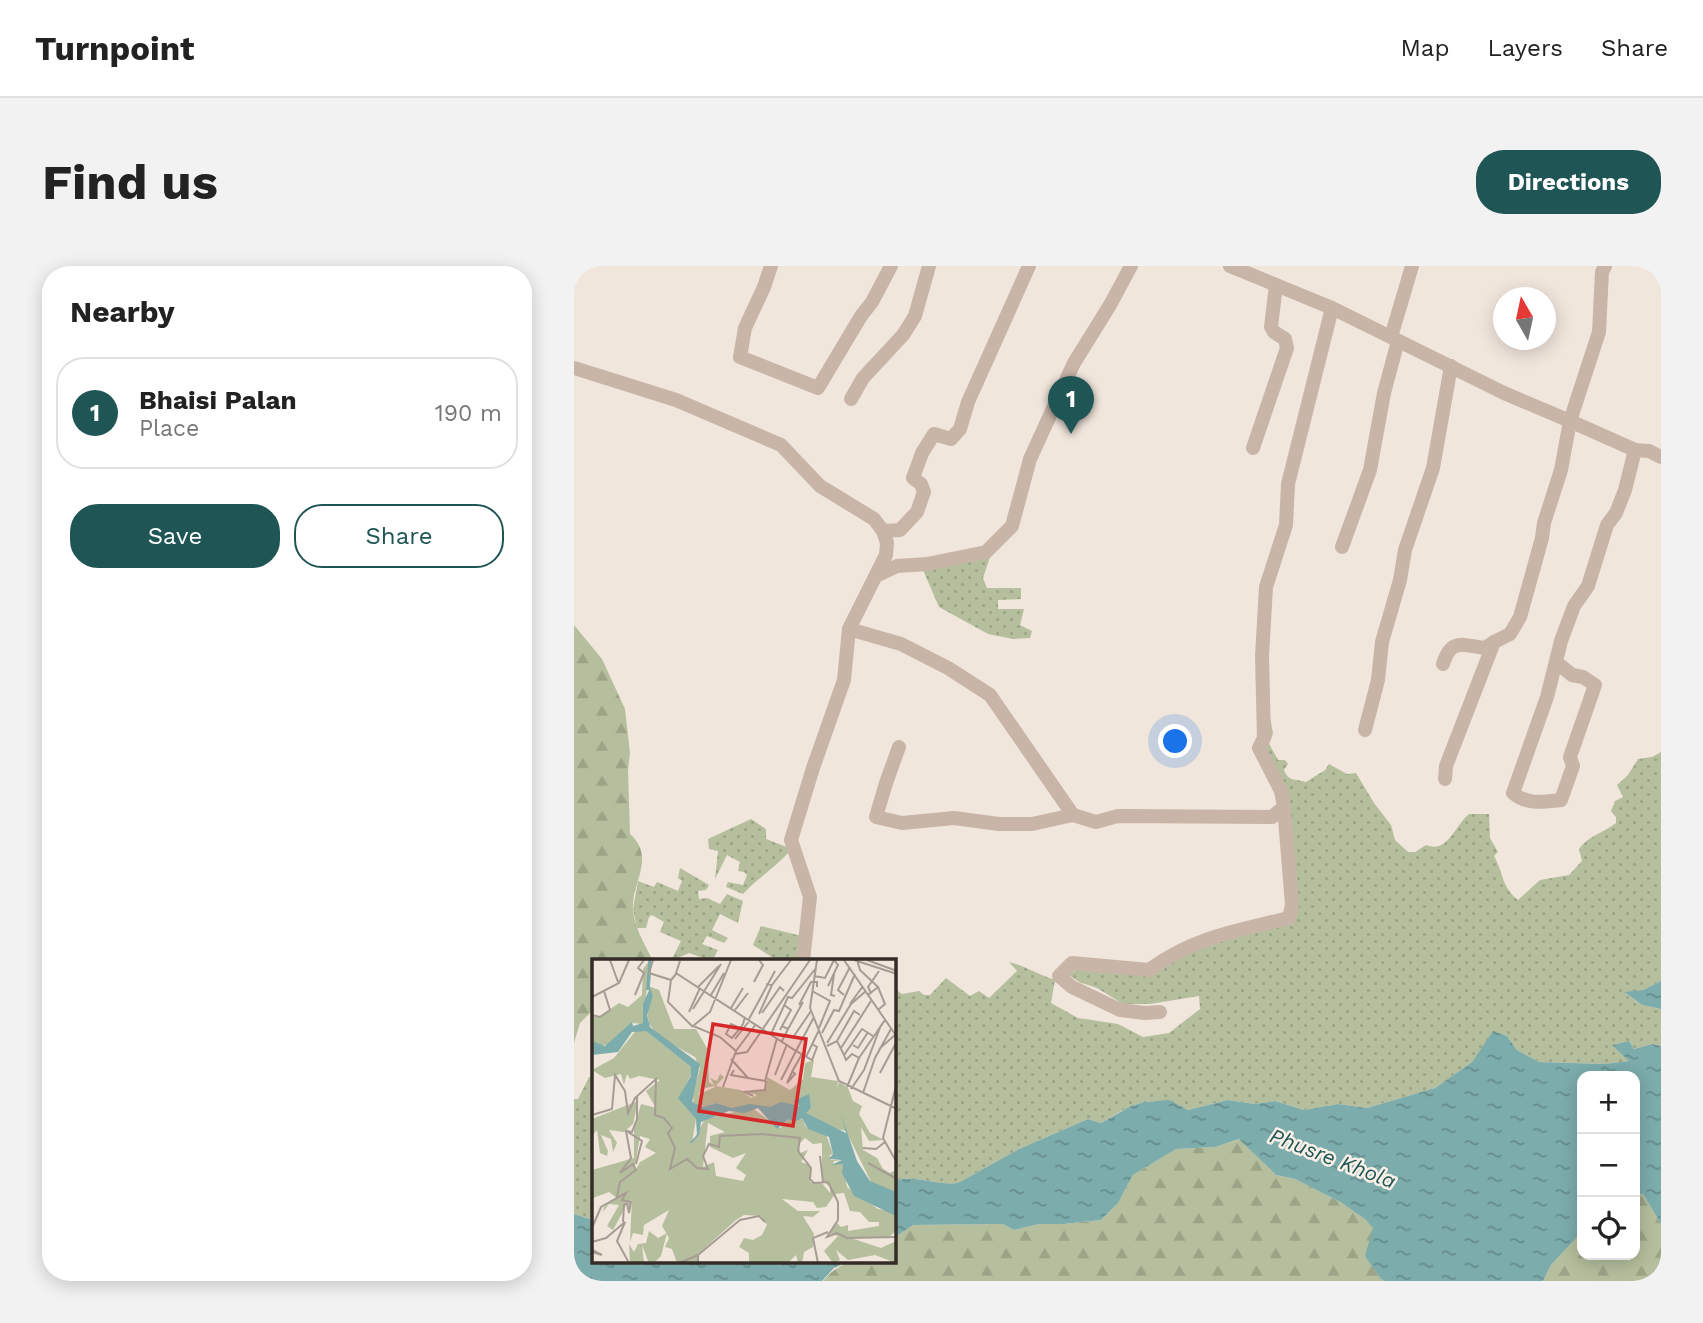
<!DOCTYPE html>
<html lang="en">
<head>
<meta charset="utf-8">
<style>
  :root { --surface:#fff; --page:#f2f2f2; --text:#222; --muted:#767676; --line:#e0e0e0; --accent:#205555 }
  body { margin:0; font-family:"Work Sans",sans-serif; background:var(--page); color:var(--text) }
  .controls { position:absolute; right:21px; bottom:21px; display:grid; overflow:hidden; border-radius:14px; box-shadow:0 4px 18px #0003 }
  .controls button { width:63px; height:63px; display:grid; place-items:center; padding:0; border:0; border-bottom:2px solid var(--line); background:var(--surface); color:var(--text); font:35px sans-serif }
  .compass { position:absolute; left:919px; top:21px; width:63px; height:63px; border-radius:50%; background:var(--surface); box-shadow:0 4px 18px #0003; rotate:351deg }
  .you { position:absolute; left:602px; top:476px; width:24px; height:24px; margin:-18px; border:5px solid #fff; border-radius:50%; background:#1a73e8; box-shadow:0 0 0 10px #1a73e833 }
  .badge { display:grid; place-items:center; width:46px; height:46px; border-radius:50%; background:var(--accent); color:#fff; font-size:23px; font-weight:700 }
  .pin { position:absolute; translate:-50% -58px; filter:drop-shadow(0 2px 4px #0008) }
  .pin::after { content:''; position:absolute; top:37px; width:24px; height:21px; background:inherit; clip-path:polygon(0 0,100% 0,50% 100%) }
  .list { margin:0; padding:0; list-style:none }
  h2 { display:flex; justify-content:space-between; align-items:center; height:91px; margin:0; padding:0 28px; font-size:30px }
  h2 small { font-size:23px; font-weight:400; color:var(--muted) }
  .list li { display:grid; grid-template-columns:46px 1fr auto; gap:21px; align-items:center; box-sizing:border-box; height:112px; margin:0 14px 14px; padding:0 14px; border:2px solid var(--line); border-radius:28px }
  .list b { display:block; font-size:26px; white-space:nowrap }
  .list p { margin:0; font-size:23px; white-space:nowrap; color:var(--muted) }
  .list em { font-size:23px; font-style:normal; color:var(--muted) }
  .actions { display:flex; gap:14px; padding:21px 28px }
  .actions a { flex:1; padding:16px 0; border:2px solid var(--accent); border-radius:28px; text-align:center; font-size:24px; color:var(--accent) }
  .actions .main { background:var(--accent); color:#fff }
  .icon { flex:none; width:38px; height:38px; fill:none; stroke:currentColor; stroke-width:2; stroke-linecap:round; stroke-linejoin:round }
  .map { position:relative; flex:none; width:1087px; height:1015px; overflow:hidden; border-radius:28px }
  header { display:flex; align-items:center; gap:42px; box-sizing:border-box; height:98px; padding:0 35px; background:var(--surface); border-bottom:2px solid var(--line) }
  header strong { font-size:33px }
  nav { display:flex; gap:38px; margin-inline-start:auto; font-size:24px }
  .intro { display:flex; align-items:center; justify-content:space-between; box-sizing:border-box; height:168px; padding:0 42px }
  h1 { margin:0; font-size:49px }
  .button { padding:18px 32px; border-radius:28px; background:var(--accent); color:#fff; font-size:24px; font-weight:700 }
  main { display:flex; gap:42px; padding:0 42px }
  aside { flex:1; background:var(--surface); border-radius:28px; box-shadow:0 4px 18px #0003 }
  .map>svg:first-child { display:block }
  .grass { fill:url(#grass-dots) }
  .forest { fill:url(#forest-firs) }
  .water { fill:url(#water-ripples) }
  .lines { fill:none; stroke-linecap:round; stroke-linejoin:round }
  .minor { stroke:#c8b5a8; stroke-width:14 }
  .labels { text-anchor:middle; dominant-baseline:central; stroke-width:5; stroke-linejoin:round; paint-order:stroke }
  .water-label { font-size:21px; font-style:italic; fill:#205555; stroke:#f9f0e8 }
  .inset-river { fill:none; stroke:#7cacac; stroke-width:3.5 }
  .inset-road { fill:none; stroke:#a69c94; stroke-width:2 }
  .view { fill:#d62828; fill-opacity:0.15; stroke:#d62828; stroke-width:3.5 }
  .inset-edge { fill:none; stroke:#352c28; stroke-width:3.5 }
</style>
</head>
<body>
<header>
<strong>Turnpoint</strong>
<nav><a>Map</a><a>Layers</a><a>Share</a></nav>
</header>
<div class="intro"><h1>Find us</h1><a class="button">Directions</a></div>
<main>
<aside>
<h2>Nearby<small></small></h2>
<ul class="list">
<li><span class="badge">1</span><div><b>Bhaisi Palan</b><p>Place</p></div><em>190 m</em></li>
</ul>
<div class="actions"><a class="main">Save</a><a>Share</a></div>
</aside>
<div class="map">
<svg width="1087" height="1015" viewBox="0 0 1087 1015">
  <defs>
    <pattern id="grass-dots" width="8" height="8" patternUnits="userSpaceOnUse" patternTransform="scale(1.75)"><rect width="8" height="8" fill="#b5bf9d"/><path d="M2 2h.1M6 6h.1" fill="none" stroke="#9ca487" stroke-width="1.8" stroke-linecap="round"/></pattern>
    <pattern id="forest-firs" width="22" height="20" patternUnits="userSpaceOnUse" patternTransform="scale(1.75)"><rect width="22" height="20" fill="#b5bf9d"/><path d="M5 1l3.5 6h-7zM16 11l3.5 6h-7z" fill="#9ca487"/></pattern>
    <pattern id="water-ripples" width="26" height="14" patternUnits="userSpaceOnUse" patternTransform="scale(1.75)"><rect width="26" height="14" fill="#7cacac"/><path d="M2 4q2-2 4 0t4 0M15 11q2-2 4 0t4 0" fill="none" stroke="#668c8c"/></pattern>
  </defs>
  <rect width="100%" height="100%" fill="#f1e6dc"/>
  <g class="grass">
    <polygon points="416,291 409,312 413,322 447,322 447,333 424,334 424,343 450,343 446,359 458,365 456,372 439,373 414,368 365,341 349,304"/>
    <path d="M696 452 699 467 697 473 693 474 704 494H711L714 498 710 504C714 516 723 513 732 516L751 504 755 498 773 508 782 507 800 537 817 559 821 574 834 586H841L852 579C874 588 881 559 895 548H915L916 572 924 586 920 590C930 608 927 620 944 634L966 614 995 609 1008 595 1005 583C1014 570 1029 567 1042 557V551L1037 545 1041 535 1049 531 1043 519 1054 509 1064 493 1078 491 1087 486V715L1069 724 1051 727 1068 739 1087 743V780L1078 778 1060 783 1055 775 1039 779 1056 795 1030 798 965 796 943 784 933 770 919 766 898 796 861 822 793 842 764 838 730 844 701 835 680 838 654 834 614 844C578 826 559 837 527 857L514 853 445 883 384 917C362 920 342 908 320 915V722L328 728 345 725 350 729H356L372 712 396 730 405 725 415 732 443 705 435 696C451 700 465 709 481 714L477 737 504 752 544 758 569 771 595 767 626 743 625 730 576 738H549L523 722 505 716 495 709 506 701 544 706H575L637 673 698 658H718L720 594 716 544 692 483 691 473Z"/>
    <path d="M177 553 192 563V573L218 583C202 601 185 611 169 628L152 621 154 616 169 619 173 609 170 606 164 605 166 596 153 589 141 613 144 585 135 583 134 573Z"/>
    <polygon points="106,602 135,619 132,624 124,625 125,633 133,632 146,638 153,628 169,635 164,657 146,648 138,664 154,672 150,677 133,670 128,678 144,684 138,695 115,687 97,695 107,675 86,666 90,656 78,649 75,651 72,662 63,662 59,643 64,615 80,621 83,616 104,625 108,615 104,612"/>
    <polygon points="187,660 228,670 225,695 204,695 179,679"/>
    <polygon points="15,811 19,811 19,954 0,948 0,833 4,833"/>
  </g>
  <g class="forest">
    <path d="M0 359 28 393 51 443 56 487 54 504 56 568C83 592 56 618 59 645 61 662 70 677 77 691L93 695H19V744L6 757 0 777Z"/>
    <path d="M666 873 702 909 721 913 768 937 792 954 799 961 807 1013 811 1015H249C272 988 288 996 320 996V972L339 959 429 958 440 964 465 958H490L527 954 544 937 559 909 602 883 642 881Z"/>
    <polygon points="1069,928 1087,958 1087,1015 969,1015 977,999 1008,966 1008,989 1061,989 1061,930"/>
  </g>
  <g class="water">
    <polygon points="1087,715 1087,743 1068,739 1050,726 1069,724"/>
    <path d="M919 765 933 770 943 784 965 796 1030 798 1055 795 1038 779 1055 775 1060 783 1078 778 1087 780V958L1069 928 1061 930V810H1008V966L977 999 969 1015H811L807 1013 791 990 799 962 792 954 768 937 721 913 702 909 665 873 642 881 602 883 559 909 544 937 527 954 490 958H465L440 964 429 958 339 959 320 972V915C342 908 362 920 384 917L445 883 514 853 527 857 557 840 570 836 595 834 614 844 654 834 680 838 701 835 730 844 764 838 793 842 861 822 898 796Z"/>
    <polygon points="0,948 19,954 19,996 273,996 260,1002 248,1015 0,1015"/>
  </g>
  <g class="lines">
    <g class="minor">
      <polyline points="197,0 190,21 171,62 166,91 244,122 287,50 298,36 317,0"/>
      <polyline points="656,0 758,42 930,127 996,155 1025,66 1028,6 1031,0"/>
      <polyline points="817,71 838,0"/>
      <polyline points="0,102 102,134 207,179 246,220 300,253 309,265 313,277 312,289 275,363 270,414 239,502 217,574 236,631 229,695"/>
      <polyline points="277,133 289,112 329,69 341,50 355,0"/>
      <polyline points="679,182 713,82 711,73 700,66 697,61 702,19"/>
      <polyline points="309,265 326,264 343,246 350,226 347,218 339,212 348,187 360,168 377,173 386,163 394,136 455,0"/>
      <polyline points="768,281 796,204 810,127 824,75"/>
      <polyline points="302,310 323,300 353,298 412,286 438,260 456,193 500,97 536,39 557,0"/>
      <polyline points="275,363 327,378 374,402 416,429 499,549 522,556 544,550 698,551 710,541 707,525 685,482 690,472 688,390 692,321 712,259 714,218 758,42"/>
      <path d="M982 396 998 409 1009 411 1021 419 996 491 999 500 987 534C969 536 953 539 939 527L973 431 987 375 1000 340 1014 320 1033 259 1042 247 1051 224 1061 184"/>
      <path d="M869 398C877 372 888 379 911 382L920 376"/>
      <polyline points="791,464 804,414 808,376 826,314 831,284 859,202 877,100"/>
      <polyline points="325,481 312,517 302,551 328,557 380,552 425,558 458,558 499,549"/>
      <polyline points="871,513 872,500 920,376 936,368 946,351 968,272 970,257 987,204 996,155 1061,184 1075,185 1087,191"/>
      <path d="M586 746 571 747 546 744 498 721 485 710 498 697 575 704C620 671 662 665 715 652L718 639 710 541"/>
    </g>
  </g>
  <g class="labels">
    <g class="water-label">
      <text transform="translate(759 892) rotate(21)">Phusre Khola</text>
    </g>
  </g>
  <g transform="translate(18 693)">
    <rect width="304" height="304" fill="#f1e6dc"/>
    <path d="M58 1 51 65 40 64 17 86H5L0 82 1 57 7 58 27 44 36 48 50 36 51 10ZM222 101 219 118 246 122 245 129 247 123 256 129 261 142 270 147 267 155 278 174 292 181 277 182 269 168 271 191 285 199 291 210 298 214 304 211V233L280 225 254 172 229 166 213 154 219 149 216 138 202 142 210 146 201 148 140 149 125 144 111 148 100 144 103 137 123 128 118 119 125 122 128 115 132 118 124 127 149 131 159 139 165 136 154 133 174 131 175 118 198 131 211 120 213 104ZM238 196 239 201H250L242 202 241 205H251L255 228H238L230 221V198ZM57 272 66 279 75 274 69 297 62 304 56 302 50 286 52 304 38 303 37 285 42 293 46 285 54 284Z" fill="#b5bf9d"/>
    <path d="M58 1 56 27 67 31 82 70H104L116 91 117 123 123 127 113 129 99 142 108 109 103 98 69 79 57 65 55 53 61 37 55 26 54 11ZM45 70 54 72 99 108V116L88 137 104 160 100 184 113 160 160 149 188 169 197 160 210 159 214 168 234 175 241 195 230 198V184L221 185 213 179 207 185 208 194 216 191 209 203 218 206V223L230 224 238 234V228H255L286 250 304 253V272L297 278H256L289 289 304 282V304L283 296 256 301 244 291 248 301 241 304 232 292 246 277 251 278 238 275 244 263 249 268 256 266V272L287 267V263H277L268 253 258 252 252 234 243 235 234 248 225 249 221 243 190 240 206 252H228L221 258 211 257 222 275 221 288 212 293 210 304H206L204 296 196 304H157V294L147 288 152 279 161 281 170 276 175 266 169 257 152 256 144 261 106 295 105 304H85L80 290 73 288 77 279 70 267 77 251 52 266 51 276 41 274 38 283 40 240 37 253 36 243 21 271 15 267 27 246 17 245 11 253 12 248 25 239 17 233 1 239 0 211 42 199V169L49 145 64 149 54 132 68 121 47 117 38 120 35 115 32 126 29 115 13 119 0 111 22 99ZM116 164 133 173 118 177V188L141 199 154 194 144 209 154 216 151 222 124 217 122 203 111 208ZM48 177 58 180 53 188 64 194 48 203 42 214ZM46 142 41 165 32 173 17 171 25 184 21 193 19 180 9 176 16 192 15 197 8 194 5 171 0 177V160Z" fill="#b5bf9d" fill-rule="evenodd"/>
    <path d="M58 29 61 37 55 56 58 68 108 105 100 143 111 148 125 144 140 149 158 145 178 148 189 143 208 147 201 142 217 135 219 149 214 154 254 174 249 155 265 202 278 222 304 233V257L262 237 250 214 251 205 239 206 250 201 237 200 241 195 237 178 216 170 210 159 202 163 197 160 185 170 166 149 153 154 137 152 109 163 107 176 100 184H97L105 176 104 160 86 139 99 117V108L54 72 40 73 26 93 0 96V82L13 87 40 63 41 67 51 64V45Z" fill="#7cacac"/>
    <path class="inset-river" d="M56 31 58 1"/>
    <path class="inset-road" d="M18 1 26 23M61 1 57 14 79 21 85 14M225 1 218 49 247 122 305 150M252 1 305 78M262 1 305 15M265 1 268 11 286 28 276 36M275 1 305 12M88 2 84 14 204 92 222 58M242 15 239 36 243 37M222 17 233 19 242 1M79 21 76 43 101 68M162 23 171 6 167 1M174 25 180 26 199 1M236 27 246 6 242 1M106 28 127 7M220 32 238 42 227 69M279 34 276 28 287 12M43 36 52 14 46 9 52 1M119 36 132 14M252 36 246 31 258 8M0 38 27 24 37 1M258 45 271 27M207 46 219 23H225V28M139 49 151 29M101 50 129 5M143 51 156 34M286 51 293 45 286 28M97 53 108 29M170 54 188 28 192 32M167 55 180 26M0 56 8 58 18 51 12 32M157 60 183 12M190 67 199 51 192 46M148 69 139 65 134 75 140 79 146 72 151 65 153 58M196 70 211 43M188 71 190 67 196 70 190 82M230 74 242 51 247 52 263 15M179 75 196 38 200 39 224 9M202 77 219 52M143 80 158 61M245 82 262 52 268 56M235 84 259 45 274 32M261 86 266 89 276 73M235 87 245 82 252 96 270 70 281 77M249 89 279 42M287 90 303 76M144 92 164 65M143 95 155 93 218 1M252 96 254 101 260 95 267 99M214 98 227 71M139 100 156 119 173 122 185 79M142 111 139 116 156 119M200 112 203 115 195 124 201 111 210 95M288 114 305 82M183 116 195 85M189 121 204 92 220 101 225 88 220 85M305 123 291 179 305 204M131 128 144 92 128 78 101 67 118 53 139 1M255 128 267 99 293 61M259 130 272 111 289 66M271 134 283 99 299 70M161 137 153 133 173 131 174 122M0 156 20 150 23 116 33 132 36 154 43 139 64 120 63 156 72 159 80 169 76 174 83 189 78 210 95 200 105 209 116 210 111 197 117 185 127 188 128 177 170 175 208 179 206 192 219 209 218 220 222 224 236 223 246 243V261L235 278 245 274 255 279 305 278M36 173 50 182 44 205M271 189 284 190 293 183M228 197 231 223M276 204 305 220M25 238 28 223 44 211 41 205 28 214 39 199 34 172 40 173 45 160V137M0 269 9 248 34 234 30 241 39 243 37 254 35 244 32 246 31 263M0 283 14 279 33 263 25 282 37 304M0 291 10 296 0 293M106 296 148 261 167 257 173 263M87 304 106 296V304M226 304 221 279 236 273"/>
    <path class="view" d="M121 65 214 80 201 167 107 152Z"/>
    <rect width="304" height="304" class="inset-edge"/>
  </g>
</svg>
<div class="controls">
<button>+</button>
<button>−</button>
<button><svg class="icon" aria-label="locate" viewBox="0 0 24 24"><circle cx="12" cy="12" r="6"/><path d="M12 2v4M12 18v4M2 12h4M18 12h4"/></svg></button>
</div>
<svg class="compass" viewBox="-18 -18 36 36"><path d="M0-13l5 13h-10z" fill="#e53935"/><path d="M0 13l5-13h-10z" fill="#767676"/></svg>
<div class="you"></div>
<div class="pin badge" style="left:497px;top:168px">1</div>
</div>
</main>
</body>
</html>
